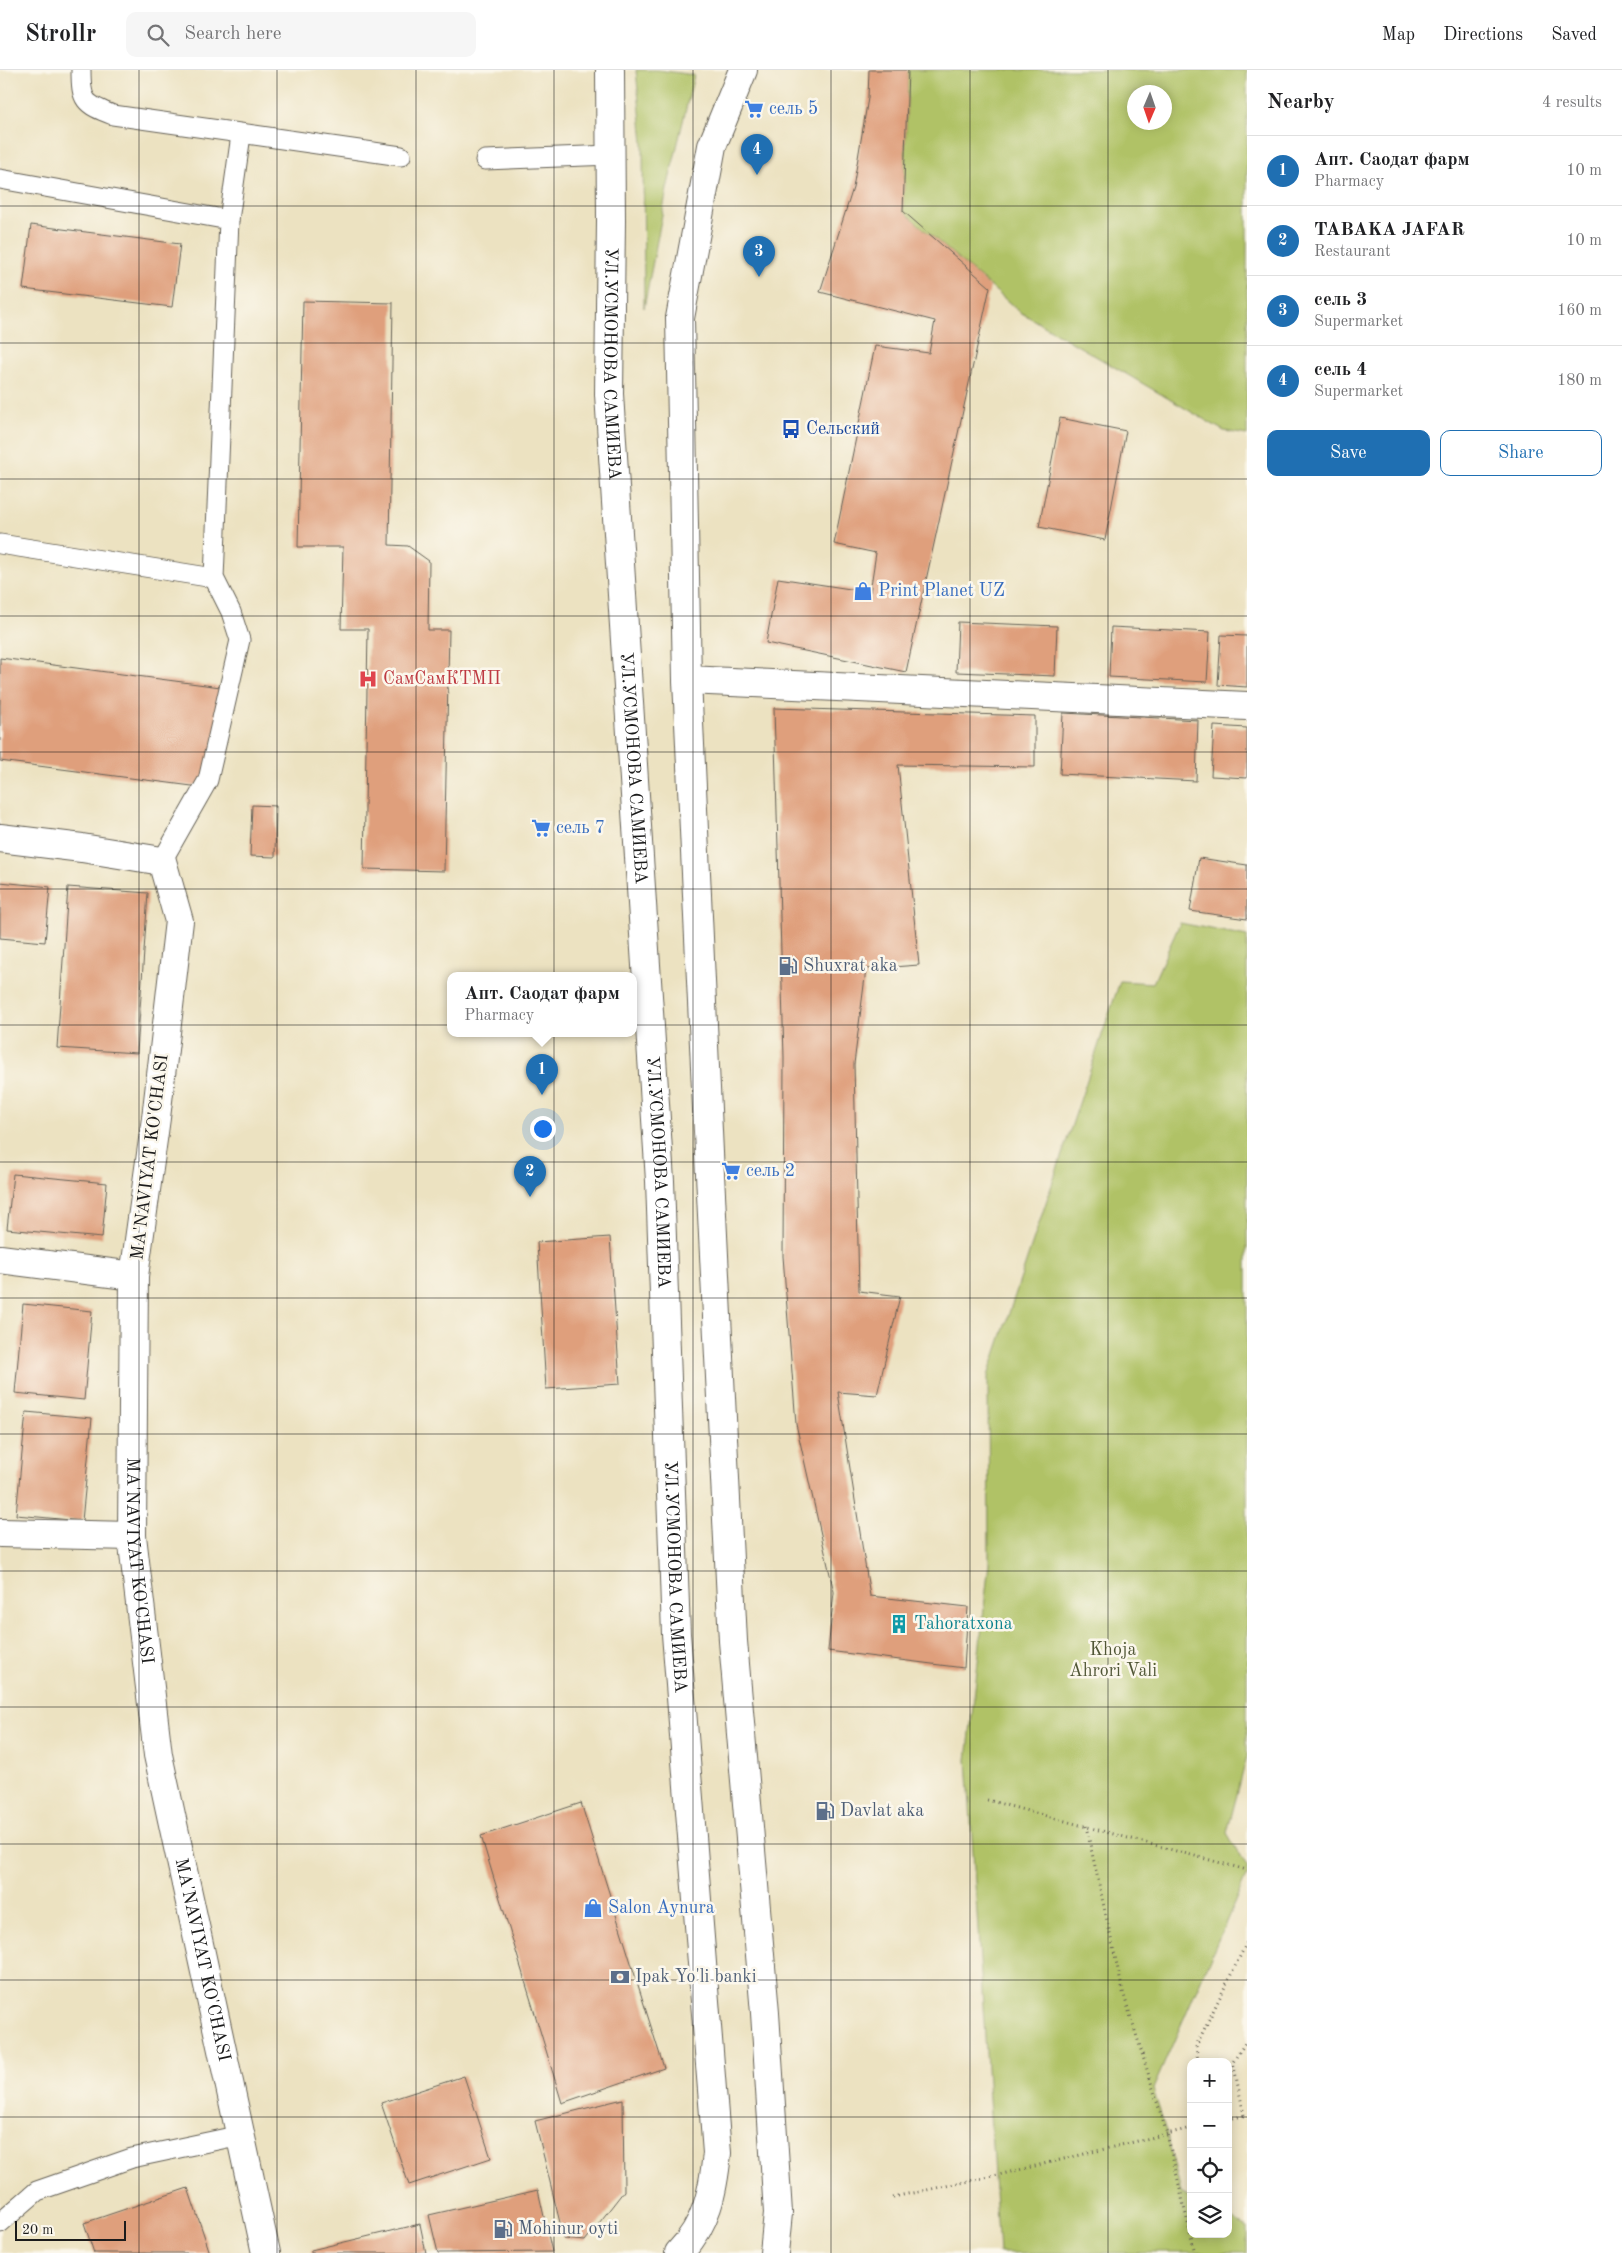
<!DOCTYPE html>
<html lang="en">
<head>
<meta charset="utf-8">
<style>
  :root { --surface:#fff; --page:#f6f6f6; --text:#202124; --muted:#757577; --line:#e0e0e0; --accent:#1f6fb2 }
  body { margin:0; font-family:"Old Standard TT",serif; background:var(--page); color:var(--text) }
  .controls { position:absolute; right:15px; bottom:15px; display:grid; overflow:hidden; border-radius:10px; box-shadow:0 2px 12px #0003 }
  .controls button { width:45px; height:45px; display:grid; place-items:center; padding:0; border:0; border-bottom:1px solid var(--line); background:var(--surface); color:var(--text); font:25px sans-serif }
  .compass { position:absolute; left:1127px; top:15px; width:45px; height:45px; border-radius:50%; background:var(--surface); box-shadow:0 2px 12px #0003; rotate:182deg }
  .scale { position:absolute; left:15px; bottom:12px; width:111px; box-sizing:border-box; padding-left:5px; border:2px solid #1c1c1c; border-top:0; font-size:14px; line-height:18px; white-space:nowrap; color:#1c1c1c; -webkit-text-stroke:4px #fbf7ec; paint-order:stroke }
  .you { position:absolute; left:542px; top:1058px; width:18px; height:18px; margin:-12px; border:4px solid #fff; border-radius:50%; background:#1a73e8; box-shadow:0 0 0 8px #1a73e833 }
  .badge { display:grid; place-items:center; width:32px; height:32px; border-radius:50%; background:var(--accent); color:#fff; font-size:16px; font-weight:700 }
  .pin { position:absolute; translate:-50% -41px; filter:drop-shadow(0 1px 2px #0008) }
  .pin::after { content:''; position:absolute; top:26px; width:18px; height:15px; background:inherit; clip-path:polygon(0 0,100% 0,50% 100%) }
  .popup { position:absolute; left:447px; top:902px; width:190px; height:65px; box-sizing:border-box; display:grid; place-content:center; border-radius:10px; background:var(--surface); filter:drop-shadow(0 1px 4px #0005); font-size:16px; white-space:nowrap; color:var(--muted) }
  .popup b { font-size:19px; color:var(--text) }
  .popup::after { content:''; position:absolute; left:50%; top:100%; margin-left:-10px; border:10px solid transparent; border-top-color:var(--surface) }
  .list { margin:0; padding:0; list-style:none }
  h2 { display:flex; justify-content:space-between; align-items:center; height:65px; margin:0; padding:0 20px; font-size:21px }
  h2 small { font-size:16px; font-weight:400; color:var(--muted) }
  .list li { display:grid; grid-template-columns:32px 1fr auto; gap:15px; align-items:center; box-sizing:border-box; height:70px; padding:0 20px; border-top:1px solid var(--line) }
  .list b { display:block; font-size:19px; white-space:nowrap }
  .list p { margin:0; font-size:16px; white-space:nowrap; color:var(--muted) }
  .list em { font-size:16px; font-style:normal; color:var(--muted) }
  .actions { display:flex; gap:10px; padding:15px 20px }
  .actions a { flex:1; padding:11px 0; border:1px solid var(--accent); border-radius:10px; text-align:center; font-size:18px; color:var(--accent) }
  .actions .main { background:var(--accent); color:#fff }
  .icon { flex:none; width:28px; height:28px; fill:none; stroke:currentColor; stroke-width:2; stroke-linecap:round; stroke-linejoin:round }
  .map { position:relative; flex:none; width:1247px; height:2183px; overflow:hidden }
  header { display:flex; align-items:center; gap:30px; box-sizing:border-box; height:70px; padding:0 25px; background:var(--surface); border-bottom:1px solid var(--line) }
  header strong { font-size:24px }
  nav { display:flex; gap:28px; margin-inline-start:auto; font-size:18px }
  .search { width:350px; height:45px; background:var(--page); display:flex; align-items:center; gap:12px; box-sizing:border-box; padding:0 18px; border-radius:10px; color:var(--muted); font-size:19px }
  main { display:flex }
  aside { flex:1; background:var(--surface) }
  .map>svg:first-child { display:block }
  .green { fill:#b0c266; stroke:#666f41; fill-rule:evenodd }
  .building { fill:#df9f7b }
  .lines { fill:none; stroke-linecap:round; stroke-linejoin:round }
  .service-casing { stroke:#656156; stroke-width:21 }
  .minor-casing { stroke:#656156; stroke-width:30 }
  .primary-casing { stroke:#656156; stroke-width:30 }
  .path { stroke:#656156; stroke-width:3; stroke-dasharray:1 4; stroke-linecap:butt }
  .service { stroke:#fff; stroke-width:19 }
  .minor { stroke:#fff; stroke-width:28 }
  .primary { stroke:#fff; stroke-width:28 }
  .grid { fill:none; stroke:#1c1c1c; stroke-width:1; stroke-opacity:0.55 }
  .labels { text-anchor:middle; dominant-baseline:central; stroke-width:5; stroke-linejoin:round; paint-order:stroke }
  .shop-label { font-size:18px; fill:#366cbe; stroke:#fbf7ec; text-anchor:start }
  .street-label { font-size:18px; fill:#1c1c1c; stroke:#fbf7ec }
  .transit-label { font-size:18px; fill:#164399; stroke:#fbf7ec; text-anchor:start }
  .health-label { font-size:18px; fill:#be3a42; stroke:#fbf7ec; text-anchor:start }
  .service-label { font-size:18px; fill:#4e5e75; stroke:#fbf7ec; text-anchor:start }
  .culture-label { font-size:18px; fill:#0d838f; stroke:#fbf7ec; text-anchor:start }
  .park-label { font-size:18px; fill:#505636; stroke:#fbf7ec }
</style>
</head>
<body>
<header>
<strong>Strollr</strong>
<div class="search"><svg class="icon" aria-label="search" viewBox="0 0 24 24"><circle cx="10" cy="10" r="6"/><path d="M15 15l6 6"/></svg>Search here</div>
<nav><a>Map</a><a>Directions</a><a>Saved</a></nav>
</header>
<main>
<div class="map">
<svg width="1247" height="2183" viewBox="0 0 1247 2183">
  <rect width="100%" height="100%" fill="#fbf7ec"/>
  <filter id="ink" filterUnits="userSpaceOnUse"><feTurbulence type="fractalNoise" baseFrequency=".02" numOctaves="2"/><feDisplacementMap in="SourceGraphic" scale="10" xChannelSelector="R" yChannelSelector="G"/><feConvolveMatrix kernelMatrix="1 2 1 2 8 2 1 2 1" color-interpolation-filters="sRGB"/></filter>
  <filter id="wash" filterUnits="userSpaceOnUse"><feTurbulence type="fractalNoise" baseFrequency=".0096" numOctaves="4" result="noise"/><feDisplacementMap in="SourceGraphic" scale="20" xChannelSelector="R" yChannelSelector="G"/><feGaussianBlur stdDeviation="1.12" result="paint"/><feColorMatrix in="noise" values="0 0 0 0 0 0 0 0 0 0 0 0 0 0 0 0 0 1.4 0 .05"/><feComposite in="paint" operator="in"/></filter>
  <g filter="url(#wash)">
    <rect width="100%" height="100%" fill="#ece2c1"/>
    <g class="green">
      <polygon points="636,0 658,0 694,5 667,119 644,238 643,73"/>
      <path d="M908 0H1247V365L1224 361 1020 242 903 141ZM1164 22V52H1134V22Z"/>
      <polygon points="1180,853 1247,866 1247,1686 1227,1763 1247,1797 1247,1804 1153,2019 1167,2064 1181,2123 1191,2129 1191,2164 1228,2164 1228,2148 1247,2158 1247,2183 999,2183 967,1690 989,1493 988,1306 1120,911 1153,913"/>
    </g>
    <g id="blocks">
      <g class="building">
        <polygon points="869,0 908,0 903,141 990,217 906,602 766,573 778,508 870,522 876,483 834,474 875,276 929,283 935,251 820,222 853,118 868,28"/>
        <polygon points="31,155 180,174 172,237 23,219"/>
        <polygon points="303,231 393,233 389,475 408,476 429,491 428,560 449,560 444,801 364,799 368,559 341,559 343,477 298,477"/>
        <polygon points="1060,348 1126,361 1105,470 1039,457"/>
        <polygon points="958,552 1057,556 1055,606 956,602"/>
        <polygon points="1111,557 1210,562 1207,612 1109,607"/>
        <polygon points="1221,565 1247,566 1247,617 1218,615"/>
        <polygon points="0,588 228,618 215,719 0,691"/>
        <polygon points="774,638 1035,646 1035,697 898,695 919,895 866,899 854,994 859,1221 900,1226 877,1325 838,1322 870,1526 968,1537 964,1598 828,1581 834,1522 796,1354 783,1186 784,987"/>
        <polygon points="1063,643 1198,650 1196,711 1060,704"/>
        <polygon points="1214,656 1247,658 1247,708 1211,706"/>
        <polygon points="252,735 276,736 275,787 250,786"/>
        <polygon points="1199,788 1247,795 1247,849 1190,841"/>
        <polygon points="0,812 50,817 45,872 0,868"/>
        <polygon points="68,817 148,823 137,983 57,978"/>
        <polygon points="13,1104 107,1113 102,1168 7,1159"/>
        <polygon points="610,1167 620,1314 546,1319 537,1172"/>
        <polygon points="23,1234 92,1241 84,1330 15,1323"/>
        <polygon points="26,1342 92,1348 82,1451 16,1445"/>
        <polygon points="581,1733 664,1998 562,2033 481,1766"/>
        <polygon points="464,2006 491,2088 409,2115 381,2033"/>
        <polygon points="623,2029 624,2121 585,2171 564,2169 535,2051"/>
        <polygon points="188,2118 210,2183 94,2183 84,2153"/>
        <polygon points="538,2120 552,2182 438,2183 429,2145"/>
        <polygon points="420,2154 426,2183 311,2183 311,2180"/>
      </g>
    </g>
  </g>
  <g filter="url(#ink)">
    <use href="#blocks" fill-opacity="0" stroke="#656156" stroke-width="1"/>
    <g class="lines">
      <g class="service-casing">
        <g id="service">
          <path d="M81 0C81 31 84 34 113 45L401 86"/>
          <polyline points="485,90 611,85"/>
          <polyline points="0,109 229,150 214,508 231,542 240,570 208,710 162,791"/>
          <polyline points="229,150 241,65"/>
          <polyline points="0,474 214,508"/>
          <polyline points="0,2153 37,2121 132,2088 241,2065"/>
        </g>
      </g>
      <g class="minor-casing">
        <g id="minor">
          <polyline points="687,610 1247,636"/>
          <path id="s1" d="M0 768 82 778 162 791 179 851 156 1048 134 1206 132 1466 158 1685 266 2183"/>
          <polyline points="0,1189 134,1206"/>
          <polyline points="0,1463 132,1466"/>
        </g>
      </g>
      <g class="primary-casing">
        <g id="primary">
          <path id="s2" d="M610 0 611 151 609 324 660 1111 676 1564 717 2083C713 2122 707 2154 679 2183"/>
          <polyline points="743,0 712,76 680,248 687,610 710,1104 733,1571 765,1943 778,2143 774,2183"/>
        </g>
      </g>
      <g class="path">
        <polyline points="987,1730 1247,1800"/>
        <polyline points="1086,1756 1123,1922 1167,2064 1195,2183"/>
        <polyline points="1198,1992 1196,1976 1247,1872"/>
        <polyline points="1244,2045 1233,1992 1247,1970"/>
        <polyline points="1228,2049 1247,2045"/>
        <polyline points="893,2127 994,2106 1191,2058"/>
      </g>
      <use href="#service" class="service"/>
      <use href="#minor" class="minor"/>
      <use href="#primary" class="primary"/>
    </g>
  </g>
  <path class="grid" d="M139 0V2183M277 0V2183M416 0V2183M554 0V2183M693 0V2183M831 0V2183M970 0V2183M1108 0V2183M0 136H1247M0 273H1247M0 409H1247M0 546H1247M0 682H1247M0 819H1247M0 955H1247M0 1092H1247M0 1228H1247M0 1364H1247M0 1501H1247M0 1637H1247M0 1774H1247M0 1910H1247M0 2047H1191M1228 2047H1247"/>
  <defs>
    <g id="supermarket-bare" transform="scale(1.5)"><path d="M-6-5.5h2.5l.6 2H6L4.5 2H-2.5L-4.4-4H-6ZM-1.5 3.2a1.3 1.3 0 1 0 .1 0ZM3 3.2a1.3 1.3 0 1 0 .1 0Z" fill="#3f7fe0" stroke="#fbf7ec" stroke-width="2.5" paint-order="stroke"/></g>
    <g id="bus-bare" transform="scale(1.5)"><path d="M-5-6H5V4H4V6H2V4H-2V6H-4V4H-5ZM-3.5-4V0h7V-4ZM-3.5 1.2v1.5H-2V1.2ZM2 1.2v1.5H3.5V1.2Z" fill="#1a4fb4" stroke="#fbf7ec" stroke-width="2.5" paint-order="stroke"/></g>
    <g id="shop-bare" transform="scale(1.5)"><path d="M-5-2.5h2.3a2.7 3.5 0 0 1 5.4 0H5L5.5 6h-11ZM-1.5-2.5h3a1.5 2.3 0 0 0-3 0Z" fill="#3f7fe0" stroke="#fbf7ec" stroke-width="2.5" paint-order="stroke"/></g>
    <g id="hospital-bare" transform="scale(1.5)"><path d="M-5-5h3v3.5h4V-5h3V5h-3V1.5h-4V5h-3Z" fill="#e0444e" stroke="#fbf7ec" stroke-width="2.5" paint-order="stroke"/></g>
    <g id="fuel-bare" transform="scale(1.5)"><path d="M-5.5-6h7V0h2V4h1.3V-2.5L3-4.5l.8-.8L6-3V5H2.5V1h-1V6h-7ZM-4.2-4.7v3.2H.2V-4.7Z" fill="#5c6f8a" stroke="#fbf7ec" stroke-width="2.5" paint-order="stroke"/></g>
    <g id="building-bare" transform="scale(1.5)"><path d="M-4-6H4V6H1V3H-1V6H-4ZM-2.5-4.3h1.7v1.8h-1.7ZM.8-4.3h1.7v1.8H.8ZM-2.5-1h1.7V.8h-1.7ZM.8-1h1.7V.8H.8Z" fill="#0f9aa8" stroke="#fbf7ec" stroke-width="2.5" paint-order="stroke"/></g>
    <g id="bank-bare" transform="scale(1.5)"><path d="M-6-4H6V4H-6ZM0-2.3a2.3 2.3 0 1 0 0 4.6a2.3 2.3 0 1 0 0-4.6Z" fill="#5c6f8a" stroke="#fbf7ec" stroke-width="2.5" paint-order="stroke"/></g>
  </defs>
  <g fill-rule="evenodd">
    <use href="#supermarket-bare" x="754" y="39"/>
    <use href="#bus-bare" x="791" y="359"/>
    <use href="#shop-bare" x="863" y="521"/>
    <use href="#hospital-bare" x="368" y="609"/>
    <use href="#supermarket-bare" x="541" y="758"/>
    <use href="#fuel-bare" x="788" y="896"/>
    <use href="#supermarket-bare" x="731" y="1101"/>
    <use href="#building-bare" x="899" y="1554"/>
    <use href="#fuel-bare" x="825" y="1741"/>
    <use href="#shop-bare" x="593" y="1838"/>
    <use href="#bank-bare" x="620" y="1907"/>
    <use href="#fuel-bare" x="503" y="2159"/>
  </g>
  <g class="labels">
    <g class="shop-label">
      <text x="769" y="39">сель 5</text>
      <text x="878" y="521">Print Planet UZ</text>
      <text x="556" y="758">сель 7</text>
      <text x="746" y="1101">сель 2</text>
      <text x="608" y="1838">Salon Aynura</text>
    </g>
    <g class="street-label">
      <text stroke="none"><textPath href="#s2" startOffset="294">УЛ.УСМОНОВА САМИЕВА</textPath></text>
      <text stroke="none"><textPath href="#s2" startOffset="699">УЛ.УСМОНОВА САМИЕВА</textPath></text>
      <text transform="translate(150 1087) rotate(-83)">MA'NAVIYAT KO'CHASI</text>
      <text stroke="none"><textPath href="#s2" startOffset="1104">УЛ.УСМОНОВА САМИЕВА</textPath></text>
      <text stroke="none"><textPath href="#s1" startOffset="869">MA'NAVIYAT KO'CHASI</textPath></text>
      <text stroke="none"><textPath href="#s2" startOffset="1509">УЛ.УСМОНОВА САМИЕВА</textPath></text>
      <text stroke="none"><textPath href="#s1" startOffset="1274">MA'NAVIYAT KO'CHASI</textPath></text>
    </g>
    <g class="transit-label">
      <text x="806" y="359">Сельский</text>
    </g>
    <g class="health-label">
      <text x="383" y="609">СамСамКТМП</text>
    </g>
    <g class="service-label">
      <text x="803" y="896">Shuxrat aka</text>
      <text x="840" y="1741">Davlat aka</text>
      <text x="635" y="1907">Ipak Yo'li banki</text>
      <text x="518" y="2159">Mohinur oyti</text>
    </g>
    <g class="culture-label">
      <text x="914" y="1554">Tahoratxona</text>
    </g>
    <g class="park-label">
      <text x="1113" y="1580">Khoja<tspan x="1113" dy="21">Ahrori Vali</tspan></text>
    </g>
  </g>
</svg>
<div class="controls">
<button>+</button>
<button>−</button>
<button><svg class="icon" aria-label="locate" viewBox="0 0 24 24"><circle cx="12" cy="12" r="6"/><path d="M12 2v4M12 18v4M2 12h4M18 12h4"/></svg></button>
<button><svg class="icon" aria-label="layers" viewBox="0 0 24 24"><path d="M12 4l9 5-9 5-9-5zM3 14l9 5 9-5"/></svg></button>
</div>
<svg class="compass" viewBox="-18 -18 36 36"><path d="M0-13l5 13h-10z" fill="#e53935"/><path d="M0 13l5-13h-10z" fill="#757577"/></svg>
<div class="scale">20 m</div>
<div class="you"></div>
<div class="pin badge" style="left:542px;top:1025px">1</div>
<div class="popup"><b>Апт. Саодат фарм</b>Pharmacy</div>
<div class="pin badge" style="left:530px;top:1127px">2</div>
<div class="pin badge" style="left:759px;top:207px">3</div>
<div class="pin badge" style="left:757px;top:105px">4</div>
</div>
<aside>
<h2>Nearby<small>4 results</small></h2>
<ul class="list">
<li><span class="badge">1</span><div><b>Апт. Саодат фарм</b><p>Pharmacy</p></div><em>10 m</em></li>
<li><span class="badge">2</span><div><b>TABAKA JAFAR</b><p>Restaurant</p></div><em>10 m</em></li>
<li><span class="badge">3</span><div><b>сель 3</b><p>Supermarket</p></div><em>160 m</em></li>
<li><span class="badge">4</span><div><b>сель 4</b><p>Supermarket</p></div><em>180 m</em></li>
</ul>
<div class="actions"><a class="main">Save</a><a>Share</a></div>
</aside>
</main>
</body>
</html>
